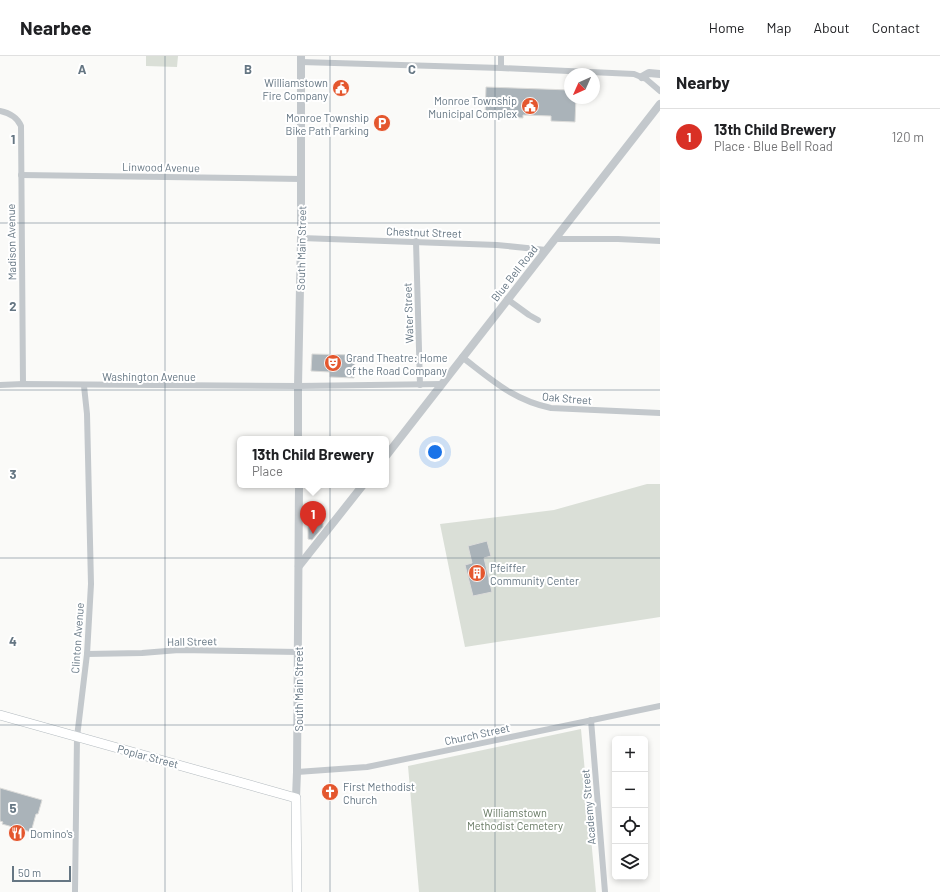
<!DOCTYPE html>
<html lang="en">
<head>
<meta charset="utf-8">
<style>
  :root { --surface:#fff; --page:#f6f6f6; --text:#202124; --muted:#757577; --line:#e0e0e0; --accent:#d93025 }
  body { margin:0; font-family:Barlow,sans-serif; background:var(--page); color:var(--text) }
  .controls { position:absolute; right:12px; bottom:12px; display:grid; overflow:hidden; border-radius:6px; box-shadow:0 2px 6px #0003 }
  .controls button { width:36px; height:36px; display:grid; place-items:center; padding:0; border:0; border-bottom:1px solid var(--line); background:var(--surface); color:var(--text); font:20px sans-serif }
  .compass { position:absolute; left:564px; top:12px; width:36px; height:36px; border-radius:50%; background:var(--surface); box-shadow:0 2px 6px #0003; rotate:225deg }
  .scale { position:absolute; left:12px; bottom:10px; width:59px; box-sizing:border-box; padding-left:4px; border:2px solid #657683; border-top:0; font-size:11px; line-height:14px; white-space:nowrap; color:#657683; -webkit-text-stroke:3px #fff; paint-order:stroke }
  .you { position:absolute; left:435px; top:396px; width:14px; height:14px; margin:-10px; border:3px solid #fff; border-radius:50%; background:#1a73e8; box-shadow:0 0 0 6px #1a73e833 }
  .badge { display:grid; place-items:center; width:26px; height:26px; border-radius:50%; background:var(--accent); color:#fff; font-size:13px; font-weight:700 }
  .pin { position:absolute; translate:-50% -33px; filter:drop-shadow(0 1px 2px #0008) }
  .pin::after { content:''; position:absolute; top:21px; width:14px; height:12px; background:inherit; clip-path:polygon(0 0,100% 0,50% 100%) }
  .popup { position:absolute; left:237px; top:380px; width:152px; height:52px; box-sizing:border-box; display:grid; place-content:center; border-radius:6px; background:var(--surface); filter:drop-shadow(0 1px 3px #0005); font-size:13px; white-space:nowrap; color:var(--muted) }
  .popup b { font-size:15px; color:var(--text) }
  .popup::after { content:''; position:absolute; left:50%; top:100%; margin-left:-8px; border:8px solid transparent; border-top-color:var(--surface) }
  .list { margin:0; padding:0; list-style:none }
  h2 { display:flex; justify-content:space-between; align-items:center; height:52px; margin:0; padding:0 16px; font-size:17px }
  h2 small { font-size:13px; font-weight:400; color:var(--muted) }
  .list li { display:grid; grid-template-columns:26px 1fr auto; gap:12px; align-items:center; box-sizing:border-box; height:56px; padding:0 16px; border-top:1px solid var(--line) }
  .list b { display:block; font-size:15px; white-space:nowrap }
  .list p { margin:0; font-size:13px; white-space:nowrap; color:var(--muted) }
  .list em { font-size:13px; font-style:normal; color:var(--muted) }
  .icon { flex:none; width:22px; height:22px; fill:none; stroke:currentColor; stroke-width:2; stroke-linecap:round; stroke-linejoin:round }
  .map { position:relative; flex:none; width:660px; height:836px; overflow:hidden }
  header { display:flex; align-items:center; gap:24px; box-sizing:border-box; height:56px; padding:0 20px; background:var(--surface); border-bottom:1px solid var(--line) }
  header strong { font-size:19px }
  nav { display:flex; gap:22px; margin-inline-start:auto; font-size:14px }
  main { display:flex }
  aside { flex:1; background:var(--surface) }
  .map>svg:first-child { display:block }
  .green { fill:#dadfd7 }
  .building { fill:#aab3b9; stroke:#dcdcda }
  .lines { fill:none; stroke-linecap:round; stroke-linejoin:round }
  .secondary-casing { stroke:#b3babf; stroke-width:10 }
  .minor { stroke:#c3c8cc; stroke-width:6 }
  .tertiary { stroke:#c3c8cc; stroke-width:8 }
  .secondary { stroke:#fff; stroke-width:9 }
  .grid { fill:none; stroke:#657683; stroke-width:1; stroke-opacity:0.55 }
  .labels { text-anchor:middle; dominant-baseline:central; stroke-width:4; stroke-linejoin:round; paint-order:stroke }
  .poi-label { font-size:11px; fill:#657683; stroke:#fff; text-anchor:start }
  .street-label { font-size:11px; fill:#657683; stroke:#fff }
  .park-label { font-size:11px; fill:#687a64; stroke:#fff }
  .grid-label { font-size:13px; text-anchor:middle; font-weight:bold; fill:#657683; stroke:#fff; stroke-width:4; stroke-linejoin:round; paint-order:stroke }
</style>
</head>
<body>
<header>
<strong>Nearbee</strong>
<nav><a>Home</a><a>Map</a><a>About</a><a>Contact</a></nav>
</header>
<main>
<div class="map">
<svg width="660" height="836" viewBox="0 0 660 836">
  <rect width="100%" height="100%" fill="#fafaf8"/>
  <g class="green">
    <polygon points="146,0 178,0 177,11 146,10"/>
    <polygon points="647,428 660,428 660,561 465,591 440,468 554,454"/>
    <polygon points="581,673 596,836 419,836 408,710"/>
  </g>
  <g class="building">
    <polygon points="486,31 570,34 570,42 576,42 575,66 551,65 551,60 523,59 523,62 485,60"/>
    <polygon points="312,298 355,299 354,322 330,321 330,316 311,315"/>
    <polygon points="308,467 323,467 323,471 312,484 308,483"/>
    <polygon points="487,485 491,500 484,502 492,536 473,540 465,509 472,507 468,490"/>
    <polygon points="0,732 42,744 38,758 36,758 31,776 2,768 3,766 0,765"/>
  </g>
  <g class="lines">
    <g class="secondary-casing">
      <polyline id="secondary" points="0,659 296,742 297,836"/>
    </g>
    <g class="minor">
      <polyline points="301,6 501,12 634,18 646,23 660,35"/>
      <polyline points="501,12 501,0"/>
      <path d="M0 55C10 57 17 61 21 70L23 328"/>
      <polyline points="21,119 301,123"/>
      <polyline points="301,182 497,189 546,194"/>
      <polyline points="555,183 618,183 660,185"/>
      <polyline points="416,185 420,329"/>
      <polyline points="507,243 529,259 538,264"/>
      <path d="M462 301C492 324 513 344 551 352L660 357"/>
      <polyline points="0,329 23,328 298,330 442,328"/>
      <polyline points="87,598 142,597 179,594 298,596"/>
      <polyline points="591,664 605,836"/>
      <polyline points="297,716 367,711 660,650"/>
      <polyline points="75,836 77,681 87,598 91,528 87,358 84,330"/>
    </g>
    <g class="tertiary">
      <polyline points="642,21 649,17 660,18"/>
      <polyline points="298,383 298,330 301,182 301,0"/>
      <polyline points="386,400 660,48"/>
      <polyline points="299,510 363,429"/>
      <polyline points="296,742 297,716 299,429"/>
    </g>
    <use href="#secondary" class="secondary"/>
  </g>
  <path class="grid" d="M165 0V836M330 0V836M495 0V836M0 167H660M0 334H660M0 502H660M0 669H660"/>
  <defs>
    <g id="civic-disc" transform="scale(0.9)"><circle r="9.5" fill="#e4572e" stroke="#fff"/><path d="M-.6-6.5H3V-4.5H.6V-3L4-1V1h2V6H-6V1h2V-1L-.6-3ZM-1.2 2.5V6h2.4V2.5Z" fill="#fff"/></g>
    <g id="parking-disc" transform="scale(0.9)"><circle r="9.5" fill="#e4572e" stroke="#fff"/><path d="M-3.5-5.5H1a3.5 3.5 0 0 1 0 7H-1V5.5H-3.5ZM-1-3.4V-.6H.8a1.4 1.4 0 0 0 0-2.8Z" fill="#fff"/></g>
    <g id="theatre-disc" transform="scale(0.9)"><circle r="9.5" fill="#e4572e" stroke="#fff"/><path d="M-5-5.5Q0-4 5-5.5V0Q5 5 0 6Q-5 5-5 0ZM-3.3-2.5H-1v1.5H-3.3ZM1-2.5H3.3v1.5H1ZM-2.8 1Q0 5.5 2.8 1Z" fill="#fff"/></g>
    <g id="building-disc" transform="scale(0.9)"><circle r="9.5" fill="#e4572e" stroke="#fff"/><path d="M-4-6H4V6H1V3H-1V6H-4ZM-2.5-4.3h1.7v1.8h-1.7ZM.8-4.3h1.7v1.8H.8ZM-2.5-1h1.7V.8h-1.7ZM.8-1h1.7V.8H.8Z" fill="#fff"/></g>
    <g id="church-disc" transform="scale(0.9)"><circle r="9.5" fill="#e4572e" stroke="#fff"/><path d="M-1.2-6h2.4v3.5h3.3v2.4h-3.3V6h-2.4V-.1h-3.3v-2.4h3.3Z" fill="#fff"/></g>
    <g id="restaurant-disc" transform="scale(0.9)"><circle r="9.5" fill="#e4572e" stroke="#fff"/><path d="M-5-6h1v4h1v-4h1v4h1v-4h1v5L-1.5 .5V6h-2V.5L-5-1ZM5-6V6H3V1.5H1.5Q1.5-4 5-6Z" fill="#fff"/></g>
  </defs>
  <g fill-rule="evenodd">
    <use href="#civic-disc" x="341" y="32"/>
    <use href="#civic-disc" x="530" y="50"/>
    <use href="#parking-disc" x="382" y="67"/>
    <use href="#theatre-disc" x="333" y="307"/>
    <use href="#building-disc" x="477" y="517"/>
    <use href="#church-disc" x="330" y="736"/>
    <use href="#restaurant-disc" x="17" y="777"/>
  </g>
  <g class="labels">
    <g class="poi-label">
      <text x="328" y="26" text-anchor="end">Williamstown<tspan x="328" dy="13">Fire Company</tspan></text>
      <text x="517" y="44" text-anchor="end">Monroe Township<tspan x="517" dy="13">Municipal Complex</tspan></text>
      <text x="369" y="61" text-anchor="end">Monroe Township<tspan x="369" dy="13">Bike Path Parking</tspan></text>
      <text x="346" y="301">Grand Theatre: Home<tspan x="346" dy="13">of the Road Company</tspan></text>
      <text x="490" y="511">Pfeiffer<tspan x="490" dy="13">Community Center</tspan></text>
      <text x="343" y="730">First Methodist<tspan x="343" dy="13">Church</tspan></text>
      <text x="30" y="777">Domino's</text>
    </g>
    <g class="street-label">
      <text transform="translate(161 111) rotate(1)">Linwood Avenue</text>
      <text transform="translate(424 176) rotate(2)">Chestnut Street</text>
      <text transform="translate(11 186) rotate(-91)">Madison Avenue</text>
      <text transform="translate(301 192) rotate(-89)">South Main Street</text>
      <text transform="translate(514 217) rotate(-52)">Blue Bell Road</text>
      <text transform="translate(408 257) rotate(-92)">Water Street</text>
      <text x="149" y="320">Washington Avenue</text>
      <text transform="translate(567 342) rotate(5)">Oak Street</text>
      <text transform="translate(77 582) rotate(-86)">Clinton Avenue</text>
      <text transform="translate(192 585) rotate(-1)">Hall Street</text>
      <text transform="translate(298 633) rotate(-90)">South Main Street</text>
      <text transform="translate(477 678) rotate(-12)">Church Street</text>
      <text transform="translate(148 700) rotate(15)">Poplar Street</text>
      <text transform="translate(588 751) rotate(-95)">Academy Street</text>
    </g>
    <g class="park-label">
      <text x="515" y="756">Williamstown<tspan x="515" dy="13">Methodist Cemetery</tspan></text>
    </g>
  </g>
  <g class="grid-label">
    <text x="82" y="18">A</text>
    <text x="248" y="18">B</text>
    <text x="412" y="18">C</text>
    <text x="13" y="88">1</text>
    <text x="13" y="255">2</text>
    <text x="13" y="423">3</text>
    <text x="13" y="590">4</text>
    <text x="13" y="757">5</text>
  </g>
</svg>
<div class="controls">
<button>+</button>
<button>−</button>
<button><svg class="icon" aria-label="locate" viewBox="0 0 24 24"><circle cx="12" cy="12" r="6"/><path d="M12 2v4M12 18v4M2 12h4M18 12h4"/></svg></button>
<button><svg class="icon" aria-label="layers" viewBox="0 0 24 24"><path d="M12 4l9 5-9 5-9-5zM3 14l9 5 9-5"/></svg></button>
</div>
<svg class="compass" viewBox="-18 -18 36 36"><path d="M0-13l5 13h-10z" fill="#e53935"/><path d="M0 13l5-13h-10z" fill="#757577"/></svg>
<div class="scale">50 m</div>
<div class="you"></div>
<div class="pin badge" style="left:313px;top:478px">1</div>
<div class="popup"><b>13th Child Brewery</b>Place</div>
</div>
<aside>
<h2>Nearby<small></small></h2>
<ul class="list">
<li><span class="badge">1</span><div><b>13th Child Brewery</b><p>Place · Blue Bell Road</p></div><em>120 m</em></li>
</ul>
</aside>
</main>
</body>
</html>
